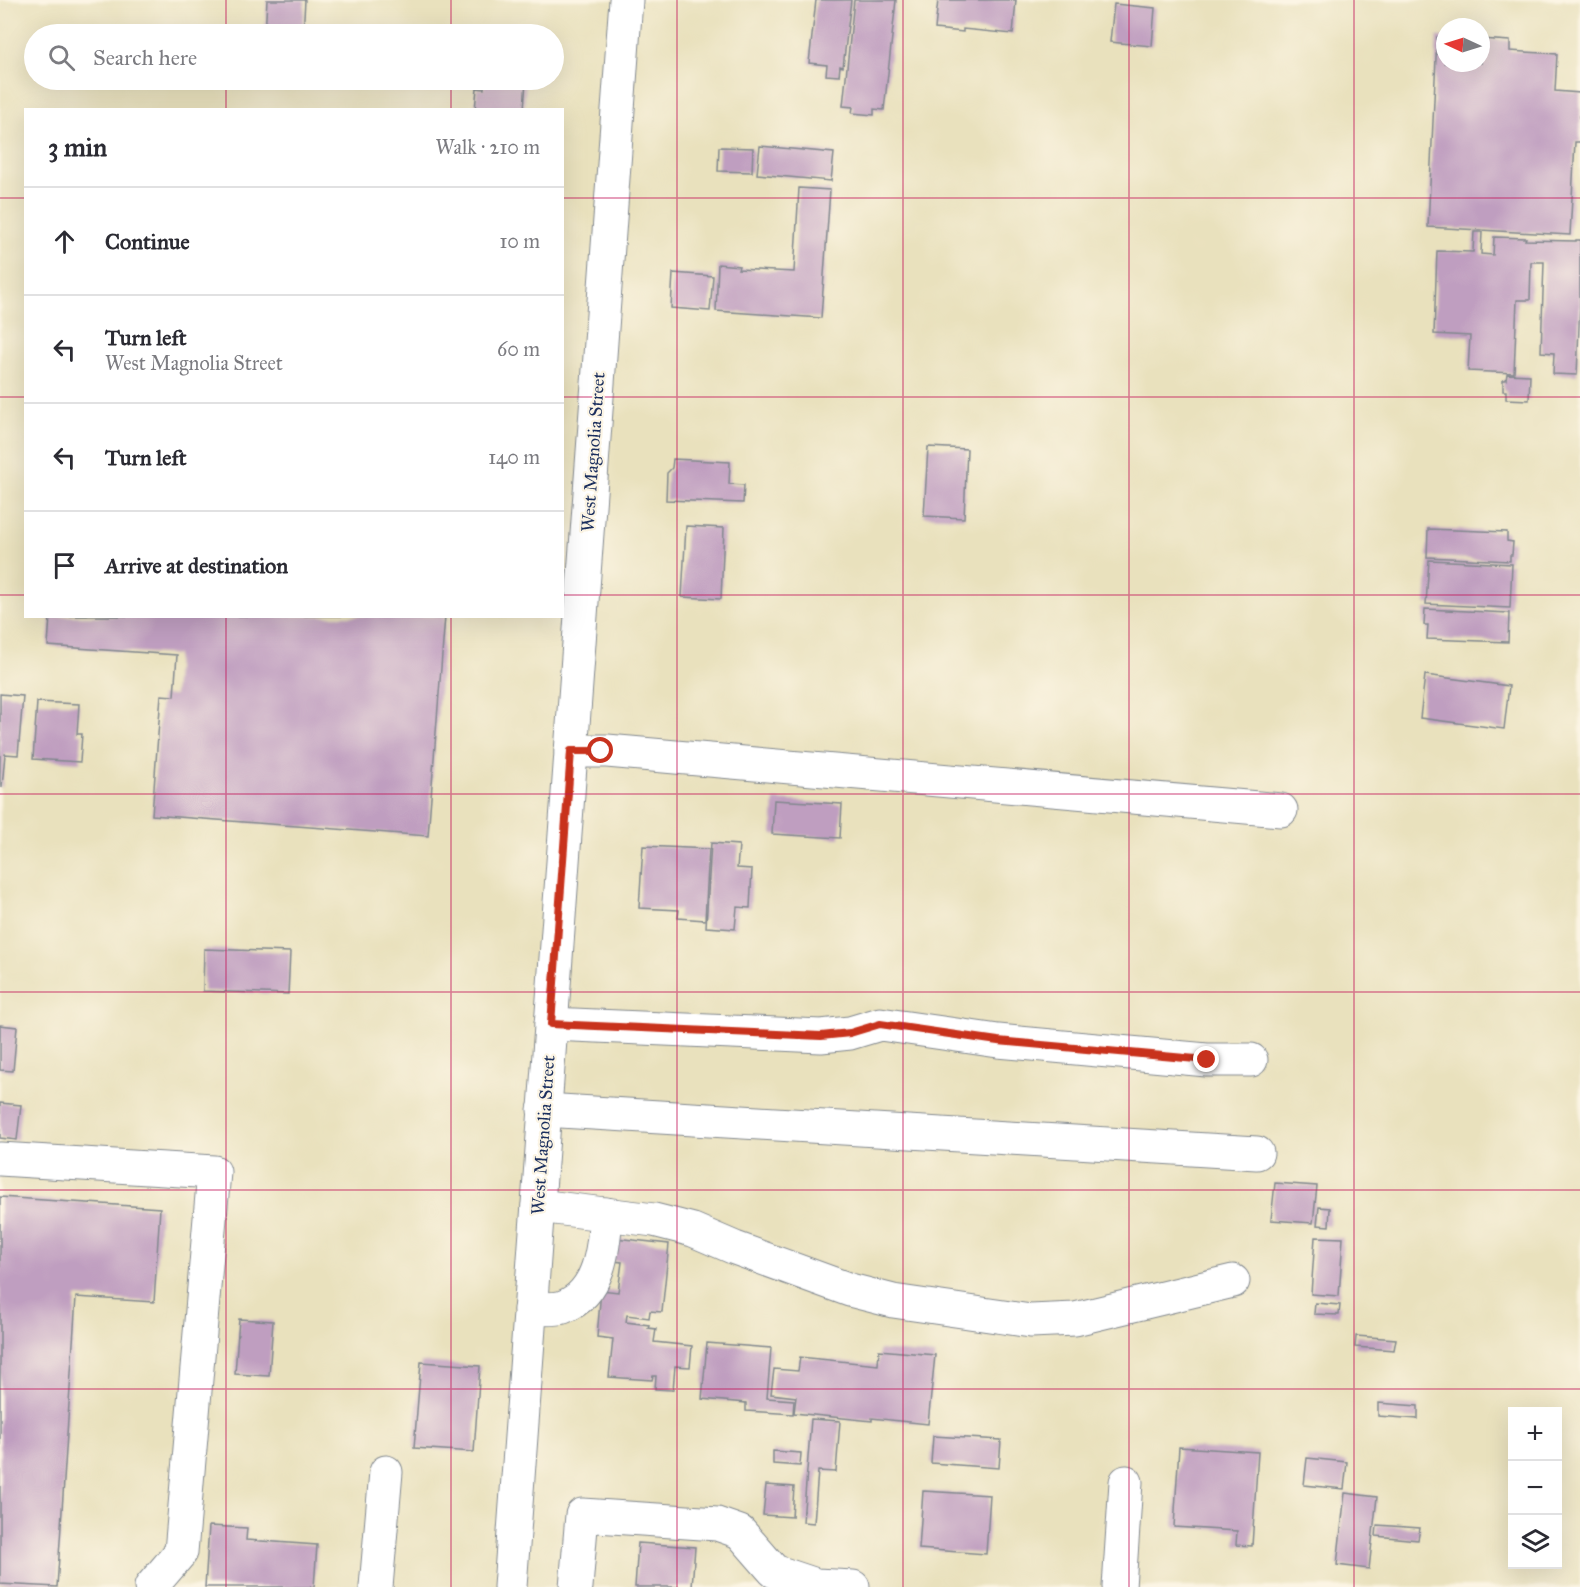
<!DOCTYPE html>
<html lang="en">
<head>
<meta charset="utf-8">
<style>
  :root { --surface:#fff; --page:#f7f7f7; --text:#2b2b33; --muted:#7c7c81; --line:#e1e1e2 }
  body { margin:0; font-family:"IM FELL Great Primer",serif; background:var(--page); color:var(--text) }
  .controls { position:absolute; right:18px; bottom:18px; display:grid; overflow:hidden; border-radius:0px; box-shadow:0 6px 24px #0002 }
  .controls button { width:54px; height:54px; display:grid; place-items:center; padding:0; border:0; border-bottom:2px solid var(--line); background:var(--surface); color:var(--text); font:30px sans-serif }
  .compass { position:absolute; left:1436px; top:18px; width:54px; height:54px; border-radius:50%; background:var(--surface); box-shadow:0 6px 24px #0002; rotate:274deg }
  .stop { position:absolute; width:18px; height:18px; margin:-14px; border:4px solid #c8321e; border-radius:50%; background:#fff }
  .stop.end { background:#c8321e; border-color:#fff; box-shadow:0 2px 6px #0008 }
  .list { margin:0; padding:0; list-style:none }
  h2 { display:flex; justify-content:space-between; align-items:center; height:78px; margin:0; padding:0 24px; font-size:26px }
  h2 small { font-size:20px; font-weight:400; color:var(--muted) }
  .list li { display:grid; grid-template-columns:39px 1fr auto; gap:18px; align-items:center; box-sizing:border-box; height:108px; padding:0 24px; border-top:2px solid var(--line) }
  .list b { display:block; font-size:22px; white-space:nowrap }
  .list p { margin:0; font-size:20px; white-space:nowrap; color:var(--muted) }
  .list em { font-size:20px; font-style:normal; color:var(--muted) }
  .icon { flex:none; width:33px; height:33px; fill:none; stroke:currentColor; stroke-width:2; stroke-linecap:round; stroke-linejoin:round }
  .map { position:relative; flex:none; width:1580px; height:1587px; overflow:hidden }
  .search { position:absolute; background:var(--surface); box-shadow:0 6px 24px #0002; left:24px; top:24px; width:540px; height:66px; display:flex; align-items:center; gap:15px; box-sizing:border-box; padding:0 21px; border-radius:33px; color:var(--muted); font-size:22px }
  .panel { position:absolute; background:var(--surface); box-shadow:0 6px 24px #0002; left:24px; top:108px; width:540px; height:510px; border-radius:0px }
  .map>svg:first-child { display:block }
  .building { fill:#bf9ec0 }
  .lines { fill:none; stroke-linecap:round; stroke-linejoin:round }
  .minor-casing { stroke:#82888e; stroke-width:35 }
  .minor { stroke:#fff; stroke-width:33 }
  .route { stroke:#c8321e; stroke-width:8 }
  .grid { fill:none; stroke:#c2185b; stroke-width:1.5; stroke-opacity:0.55 }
  .labels { text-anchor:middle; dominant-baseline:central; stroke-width:4.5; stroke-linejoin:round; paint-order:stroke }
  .street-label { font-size:18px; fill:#1b2f5e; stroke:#fcf5e5 }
</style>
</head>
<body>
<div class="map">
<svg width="1580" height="1587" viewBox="0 0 1580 1587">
  <rect width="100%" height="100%" fill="#fcf5e5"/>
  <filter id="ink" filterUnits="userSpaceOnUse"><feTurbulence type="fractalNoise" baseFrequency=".0167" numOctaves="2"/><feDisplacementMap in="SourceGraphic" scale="12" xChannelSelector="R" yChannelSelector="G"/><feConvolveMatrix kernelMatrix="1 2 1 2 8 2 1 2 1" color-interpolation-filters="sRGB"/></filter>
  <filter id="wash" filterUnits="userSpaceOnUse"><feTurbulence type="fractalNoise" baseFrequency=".008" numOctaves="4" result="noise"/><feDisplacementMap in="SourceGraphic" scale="24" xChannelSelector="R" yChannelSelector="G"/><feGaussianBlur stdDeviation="1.35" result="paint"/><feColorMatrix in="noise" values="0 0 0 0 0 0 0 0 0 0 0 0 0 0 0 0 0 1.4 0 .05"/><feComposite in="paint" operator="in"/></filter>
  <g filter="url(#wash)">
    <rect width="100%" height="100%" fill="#e9e1bd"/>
    <g id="blocks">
      <g class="building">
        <polygon points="267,0 305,0 303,34 265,34"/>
        <polygon points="816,0 851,0 843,67 840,66 839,76 826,75 827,65 809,63"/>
        <polygon points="854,0 896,0 884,110 874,109 874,115 852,113 853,107 843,106"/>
        <polygon points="938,0 1016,0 1013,34 963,29 963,32 935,29"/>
        <polygon points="1114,4 1155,8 1152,46 1110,42"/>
        <polygon points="1437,37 1445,37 1445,63 1481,63 1481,39 1510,41 1510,51 1557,54 1555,91 1580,93 1580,142 1575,142 1570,235 1428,227"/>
        <polygon points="484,80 526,80 524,110 475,110 477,88 484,89"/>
        <polygon points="760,146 834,153 831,181 757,174"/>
        <polygon points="719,147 753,148 752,172 718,171"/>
        <polygon points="799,188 830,190 821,318 716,311 718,264 739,266 738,269 794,272"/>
        <polygon points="1474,232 1482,232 1481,254 1493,255 1494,237 1526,238 1525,240 1576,241 1576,240 1580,240 1580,303 1577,375 1553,374 1554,353 1541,352 1544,262 1531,262 1530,300 1517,300 1514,373 1468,371 1470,336 1434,334 1437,251 1473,252"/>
        <polygon points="673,273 713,276 710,311 671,308"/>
        <polygon points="1507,374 1530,375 1529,400 1506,399 1506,391 1503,391 1503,380 1506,380"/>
        <polygon points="928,447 967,449 964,518 924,516"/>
        <polygon points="673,459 730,462 729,484 744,485 743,503 666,500 667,473 672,468"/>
        <polygon points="686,526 724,528 721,599 682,597"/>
        <polygon points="1428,529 1507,532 1507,541 1513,542 1512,555 1510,555 1510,561 1427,557"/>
        <polygon points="1429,560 1512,564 1510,608 1426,604"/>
        <polygon points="1425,609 1509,613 1508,642 1427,639 1428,625 1424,625"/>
        <polygon points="50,616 445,616 428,836 152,815 161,695 174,696 177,655 48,646"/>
        <polygon points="1425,675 1509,686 1504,729 1420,718"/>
        <polygon points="0,694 23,696 18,755 5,754 2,787 0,787"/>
        <polygon points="37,702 79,704 77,734 82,734 80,762 33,759"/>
        <polygon points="774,800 842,804 840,838 772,834"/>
        <polygon points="711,843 739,845 737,868 752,869 750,908 737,907 735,929 706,927"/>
        <polygon points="643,846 709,849 705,920 678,918 679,910 639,908"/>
        <polygon points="204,949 290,952 288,994 203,991"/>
        <polygon points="0,1025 17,1027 13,1071 0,1070"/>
        <polygon points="0,1103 21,1105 17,1140 0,1138"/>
        <polygon points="1275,1183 1317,1186 1313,1223 1271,1220"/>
        <polygon points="0,1197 160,1208 154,1302 76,1297 57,1587 0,1584"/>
        <polygon points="1319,1207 1330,1208 1329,1226 1317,1225"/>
        <polygon points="1315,1237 1343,1238 1339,1296 1311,1294"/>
        <polygon points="615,1238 669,1244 662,1312 650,1311 649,1318 627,1315 626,1322 649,1325 648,1328 656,1329 654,1342 692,1346 690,1367 675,1366 673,1390 655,1389 656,1376 653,1376 652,1380 609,1377 613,1339 597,1337 601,1290 618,1292 622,1262 613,1261"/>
        <polygon points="1315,1303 1340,1305 1339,1315 1314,1314"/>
        <polygon points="239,1319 273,1321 269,1376 235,1374"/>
        <polygon points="1356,1336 1396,1339 1394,1350 1355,1347"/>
        <polygon points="707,1343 771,1348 767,1398 794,1400 793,1414 746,1411 746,1403 702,1399"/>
        <polygon points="879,1350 935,1355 928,1424 872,1418 872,1421 794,1413 796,1397 771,1394 774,1369 798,1371 800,1357 878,1365"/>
        <polygon points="421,1362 480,1366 474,1452 414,1448"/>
        <polygon points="1378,1403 1418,1406 1418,1419 1378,1416"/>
        <polygon points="811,1419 840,1421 836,1472 818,1471 814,1523 803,1522"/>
        <polygon points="933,1436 1001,1440 999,1468 931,1463"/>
        <polygon points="1179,1447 1258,1452 1252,1546 1236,1545 1237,1531 1174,1527"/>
        <polygon points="773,1451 801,1453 800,1466 773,1464"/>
        <polygon points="1307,1458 1347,1462 1344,1489 1304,1485"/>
        <polygon points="766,1485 794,1487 792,1517 763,1515"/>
        <polygon points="923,1491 990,1495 986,1554 919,1549"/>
        <polygon points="1345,1493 1377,1497 1369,1569 1337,1565"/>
        <polygon points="1377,1525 1420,1528 1418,1540 1376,1536"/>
        <polygon points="209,1526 247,1528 246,1540 317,1545 314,1587 205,1587"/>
        <polygon points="638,1543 695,1547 692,1587 635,1587"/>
      </g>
    </g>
  </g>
  <g filter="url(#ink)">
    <use href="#blocks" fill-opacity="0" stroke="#82888e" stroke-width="1.5"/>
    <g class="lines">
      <g class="minor-casing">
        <g id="minor">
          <polyline points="571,751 607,751 1281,810"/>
          <polyline points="551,1024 821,1036 850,1033 880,1024 998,1041 1207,1060 1251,1060"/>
          <polyline points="544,1110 1257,1153"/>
          <polyline points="0,1159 214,1172 181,1552 151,1587"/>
          <polyline points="538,1206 654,1220 693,1230 735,1248 850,1290 893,1301 1031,1321 1075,1319 1233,1281"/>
          <path d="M530 1309C540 1308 554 1310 563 1307 600 1293 604 1248 606 1214"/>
          <polyline points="376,1587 386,1472"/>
          <polyline points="510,1587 626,0"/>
          <polyline points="576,1587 582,1515 717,1524 740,1532 774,1571 816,1585 853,1587"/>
          <polyline points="1119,1587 1126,1482"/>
        </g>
      </g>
      <use href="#minor" class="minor"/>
    </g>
  </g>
  <g class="lines" filter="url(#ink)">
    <polyline class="route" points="601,751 571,751 551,1024 821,1036 850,1033 880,1024 998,1041 1207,1060"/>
  </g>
  <path class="grid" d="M226 0V34M451 0V34M677 0V1587M903 0V1587M1129 0V1587M1354 0V1587M226 80V110M451 80V110M0 198H26M562 198H1580M0 397H26M562 397H1580M0 595H26M562 595H1580M226 616V1587M451 616V1587M0 794H1580M0 992H1580M0 1190H1580M0 1389H1580"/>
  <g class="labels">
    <g class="street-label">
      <text transform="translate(593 452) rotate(-86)">West Magnolia Street</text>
      <text transform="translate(543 1135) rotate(-86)">West Magnolia Street</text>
    </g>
  </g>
</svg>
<div class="controls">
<button>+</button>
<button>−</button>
<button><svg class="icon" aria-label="layers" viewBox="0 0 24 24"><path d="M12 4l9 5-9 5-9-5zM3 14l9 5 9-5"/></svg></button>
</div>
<svg class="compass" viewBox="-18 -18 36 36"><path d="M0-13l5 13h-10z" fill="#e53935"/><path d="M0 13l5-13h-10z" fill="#7c7c81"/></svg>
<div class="stop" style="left:601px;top:751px"></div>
<div class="stop end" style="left:1207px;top:1060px"></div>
<div class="search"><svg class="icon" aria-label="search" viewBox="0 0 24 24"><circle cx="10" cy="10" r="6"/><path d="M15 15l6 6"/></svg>Search here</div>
<section class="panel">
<h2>3 min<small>Walk · 210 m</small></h2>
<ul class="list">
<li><svg class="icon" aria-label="ahead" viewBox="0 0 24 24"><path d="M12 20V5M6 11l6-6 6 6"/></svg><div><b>Continue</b></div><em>10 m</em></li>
<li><svg class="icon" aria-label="left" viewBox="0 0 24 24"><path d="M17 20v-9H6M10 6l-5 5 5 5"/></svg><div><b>Turn left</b><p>West Magnolia Street</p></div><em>60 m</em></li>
<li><svg class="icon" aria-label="left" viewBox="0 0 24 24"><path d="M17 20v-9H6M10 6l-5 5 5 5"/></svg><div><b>Turn left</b></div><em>140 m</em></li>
<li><svg class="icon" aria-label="arrive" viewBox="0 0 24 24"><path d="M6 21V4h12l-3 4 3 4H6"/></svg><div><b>Arrive at destination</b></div></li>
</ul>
</section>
</div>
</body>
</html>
